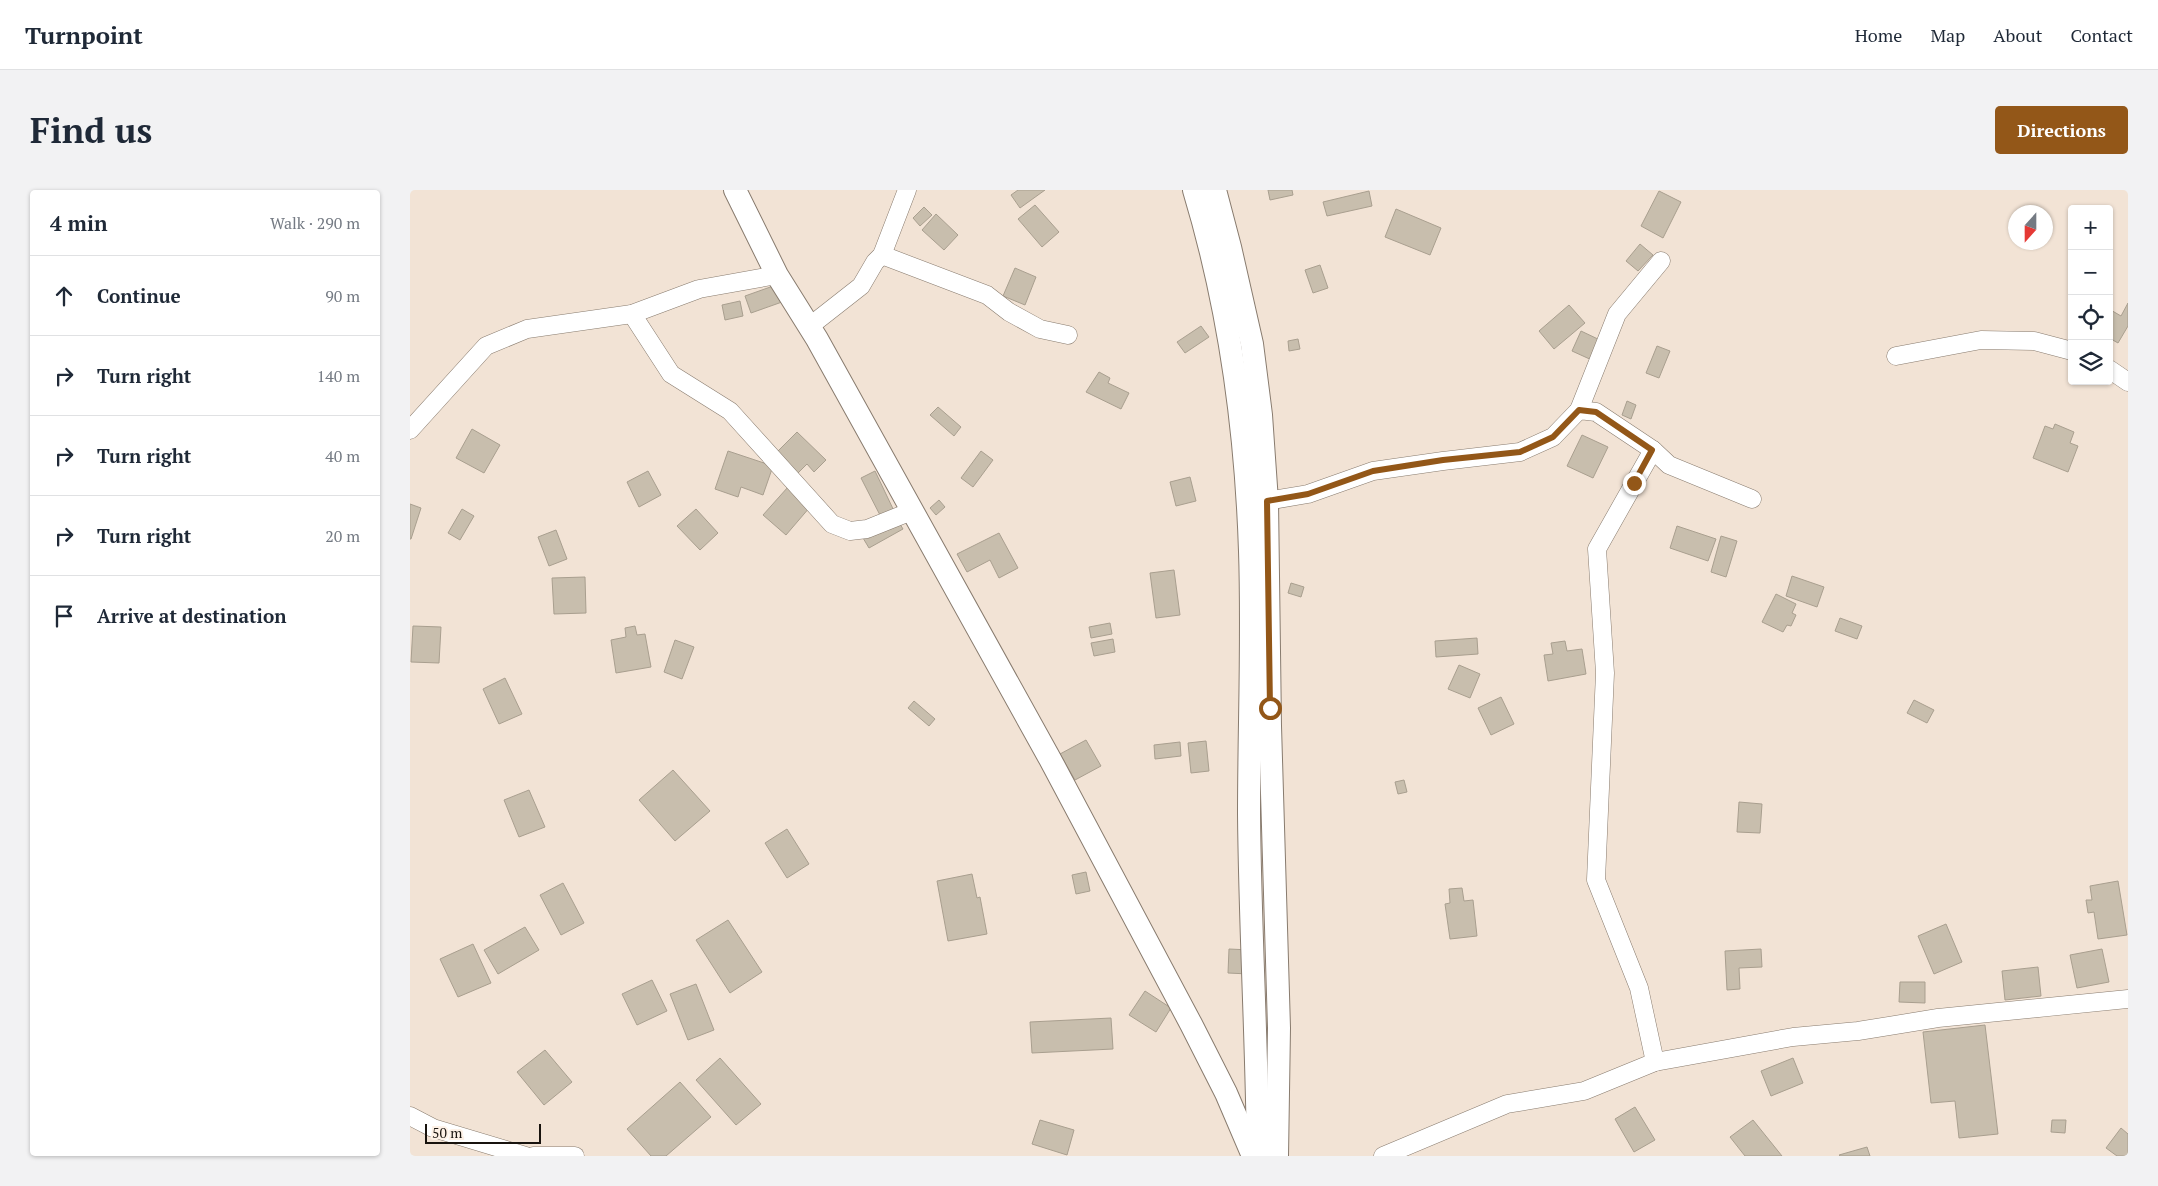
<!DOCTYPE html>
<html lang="en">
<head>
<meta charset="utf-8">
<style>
  :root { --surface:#fff; --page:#f2f2f3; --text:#1f2937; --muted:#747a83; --line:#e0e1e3; --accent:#935718 }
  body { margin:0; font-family:"PT Serif",serif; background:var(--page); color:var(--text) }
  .controls { position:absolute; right:15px; top:15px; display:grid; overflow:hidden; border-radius:5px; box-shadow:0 1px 4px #0004 }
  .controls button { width:45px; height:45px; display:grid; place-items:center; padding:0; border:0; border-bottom:1px solid var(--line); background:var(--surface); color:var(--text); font:25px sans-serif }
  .compass { position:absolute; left:1598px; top:15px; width:45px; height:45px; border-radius:50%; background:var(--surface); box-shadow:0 1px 4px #0004; rotate:201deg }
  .scale { position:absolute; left:15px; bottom:12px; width:116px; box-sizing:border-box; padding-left:5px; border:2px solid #18130e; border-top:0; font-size:14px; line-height:18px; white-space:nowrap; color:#18130e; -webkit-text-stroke:4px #fdf1e6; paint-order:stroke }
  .stop { position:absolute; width:15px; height:15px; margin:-11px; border:4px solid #935718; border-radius:50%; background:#fff }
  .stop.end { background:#935718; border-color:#fff; box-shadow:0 1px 5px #0008 }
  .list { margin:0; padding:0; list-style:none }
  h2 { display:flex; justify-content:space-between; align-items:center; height:65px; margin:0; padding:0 20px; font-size:21px }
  h2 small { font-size:16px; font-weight:400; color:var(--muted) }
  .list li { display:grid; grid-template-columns:32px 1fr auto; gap:15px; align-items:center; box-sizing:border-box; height:80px; padding:0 20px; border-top:1px solid var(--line) }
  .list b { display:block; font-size:19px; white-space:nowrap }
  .list em { font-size:16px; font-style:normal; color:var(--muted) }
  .icon { flex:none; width:28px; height:28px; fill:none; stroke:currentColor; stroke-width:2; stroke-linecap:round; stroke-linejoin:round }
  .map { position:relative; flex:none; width:1718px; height:966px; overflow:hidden; border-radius:5px }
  header { display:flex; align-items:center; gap:30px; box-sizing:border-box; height:70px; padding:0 25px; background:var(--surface); border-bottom:1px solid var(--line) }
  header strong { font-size:24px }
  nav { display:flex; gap:28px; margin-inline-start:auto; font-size:18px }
  .intro { display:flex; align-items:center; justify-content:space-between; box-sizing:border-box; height:120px; padding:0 30px }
  h1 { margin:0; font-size:35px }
  .button { padding:12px 22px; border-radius:5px; background:var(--accent); color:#fff; font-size:18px; font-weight:700 }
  main { display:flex; gap:30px; padding:0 30px }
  aside { flex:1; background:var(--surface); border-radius:5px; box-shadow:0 1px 4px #0004 }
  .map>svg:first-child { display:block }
  .building { fill:#c8bead; stroke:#a99f8f }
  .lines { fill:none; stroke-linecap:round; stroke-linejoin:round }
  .minor-casing { stroke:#887b6e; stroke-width:19 }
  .major-casing { stroke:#887b6e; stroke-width:24 }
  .minor { stroke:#fff; stroke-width:18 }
  .major { stroke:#fff; stroke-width:22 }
  .route { stroke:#935718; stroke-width:6 }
</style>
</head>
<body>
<header>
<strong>Turnpoint</strong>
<nav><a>Home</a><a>Map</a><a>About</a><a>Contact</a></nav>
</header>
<div class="intro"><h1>Find us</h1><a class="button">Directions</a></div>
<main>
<aside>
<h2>4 min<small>Walk · 290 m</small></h2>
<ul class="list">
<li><svg class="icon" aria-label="ahead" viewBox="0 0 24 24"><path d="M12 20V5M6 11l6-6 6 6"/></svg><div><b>Continue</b></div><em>90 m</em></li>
<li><svg class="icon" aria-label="right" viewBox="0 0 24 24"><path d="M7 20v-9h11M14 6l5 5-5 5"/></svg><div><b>Turn right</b></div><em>140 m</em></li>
<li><svg class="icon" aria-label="right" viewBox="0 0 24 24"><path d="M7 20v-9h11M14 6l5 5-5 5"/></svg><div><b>Turn right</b></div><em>40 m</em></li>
<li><svg class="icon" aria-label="right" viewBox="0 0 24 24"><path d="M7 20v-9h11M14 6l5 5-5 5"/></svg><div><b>Turn right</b></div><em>20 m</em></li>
<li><svg class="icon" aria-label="arrive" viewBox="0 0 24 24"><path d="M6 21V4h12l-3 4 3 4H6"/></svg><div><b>Arrive at destination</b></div></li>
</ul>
</aside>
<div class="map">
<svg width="1718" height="966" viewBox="0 0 1718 966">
  <rect width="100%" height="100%" fill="#f2e3d5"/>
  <g class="building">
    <polygon points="608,0 635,0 610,18 601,5"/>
    <polygon points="858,0 882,0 883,5 860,10"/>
    <polygon points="959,1 962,16 917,26 913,12"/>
    <polygon points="1249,1 1271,12 1253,48 1231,36"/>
    <polygon points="625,15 649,42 632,57 608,29"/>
    <polygon points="514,17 522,25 510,36 503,28"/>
    <polygon points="986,19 1031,38 1020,65 975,47"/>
    <polygon points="526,24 548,45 534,60 512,40"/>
    <polygon points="1230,54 1243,65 1228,81 1216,71"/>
    <polygon points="910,75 918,98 903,103 895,80"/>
    <polygon points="605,78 626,87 615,115 593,106"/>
    <polygon points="366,95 372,112 341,123 335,106"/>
    <polygon points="330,111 333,126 315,130 312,115"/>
    <polygon points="1718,113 1718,136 1708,153 1701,149 1699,152 1699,119 1711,126"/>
    <polygon points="1159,115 1175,133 1144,159 1129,141"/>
    <polygon points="791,136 799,147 775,163 767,152"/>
    <polygon points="1171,141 1192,151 1184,171 1162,161"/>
    <polygon points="888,149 890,159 879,161 878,151"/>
    <polygon points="1247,156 1260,161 1249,188 1236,183"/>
    <polygon points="689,182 700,188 698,193 719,203 711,219 676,202"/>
    <polygon points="1217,211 1226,215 1221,229 1212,225"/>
    <polygon points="528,217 551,237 544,246 520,225"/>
    <polygon points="1645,234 1664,242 1660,253 1668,256 1658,282 1623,268 1635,236 1643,239"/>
    <polygon points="62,239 90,255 74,283 46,268"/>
    <polygon points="387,242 416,270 404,282 397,274 388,283 367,262"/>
    <polygon points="1172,245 1198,257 1183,288 1157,276"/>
    <polygon points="318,261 363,276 353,305 331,297 328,307 305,299"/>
    <polygon points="571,261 583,270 563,297 551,288"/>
    <polygon points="238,281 251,305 229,317 217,292"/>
    <polygon points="465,281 485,323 472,329 451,288"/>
    <polygon points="780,287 786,311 766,316 760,292"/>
    <polygon points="378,297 400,317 376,345 353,325"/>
    <polygon points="529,310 535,317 526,325 520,318"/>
    <polygon points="0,314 11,318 1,349 0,349"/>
    <polygon points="52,319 64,326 50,350 38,343"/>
    <polygon points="286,319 308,343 290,360 267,336"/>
    <polygon points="487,329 493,339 459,358 453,348"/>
    <polygon points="1267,336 1306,349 1298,371 1260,358"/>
    <polygon points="146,340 157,369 139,376 128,347"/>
    <polygon points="589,343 608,378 589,388 580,370 557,382 547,364"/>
    <polygon points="1311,346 1327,351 1316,387 1301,382"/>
    <polygon points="764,380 770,425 746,428 740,383"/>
    <polygon points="1382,386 1414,397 1407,417 1376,406"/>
    <polygon points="175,387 176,423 144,424 142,388"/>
    <polygon points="881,393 894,397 891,407 878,403"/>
    <polygon points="1366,404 1386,414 1382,423 1386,425 1381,436 1377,435 1373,442 1352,432"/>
    <polygon points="1430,428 1452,436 1447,449 1425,441"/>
    <polygon points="700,433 702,444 681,448 679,437"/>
    <polygon points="3,436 31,437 29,473 1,472"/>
    <polygon points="225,436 227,445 235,444 241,477 206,483 201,450 216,447 215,438"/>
    <polygon points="1067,448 1068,464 1026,467 1025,451"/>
    <polygon points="703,449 705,462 684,466 681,453"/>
    <polygon points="265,450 284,457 272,489 254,482"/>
    <polygon points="1155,451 1157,461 1172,459 1176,484 1138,491 1134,465 1143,464 1141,453"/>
    <polygon points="1049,475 1070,484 1060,508 1038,499"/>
    <polygon points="95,488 112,524 89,534 73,499"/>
    <polygon points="1091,507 1104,534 1081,545 1068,518"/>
    <polygon points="1504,510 1524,520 1517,533 1497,523"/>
    <polygon points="504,511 525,529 519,536 498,518"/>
    <polygon points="676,550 691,576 665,590 650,564"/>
    <polygon points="796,551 799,581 781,583 778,553"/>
    <polygon points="770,552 771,566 745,569 744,555"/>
    <polygon points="263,580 300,621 265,651 229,610"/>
    <polygon points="994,590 997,602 988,604 985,592"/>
    <polygon points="119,600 135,637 109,647 94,610"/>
    <polygon points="1329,612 1352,614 1350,643 1327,642"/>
    <polygon points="377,639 399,674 377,688 355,653"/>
    <polygon points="676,682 680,701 666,704 662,685"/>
    <polygon points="562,684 567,708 570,707 577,744 538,751 527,691"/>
    <polygon points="1708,691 1717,745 1688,749 1684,722 1678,723 1676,710 1682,710 1680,696"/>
    <polygon points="153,693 174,733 151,745 130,705"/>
    <polygon points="1052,698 1054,711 1063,710 1067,746 1040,749 1035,714 1040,713 1039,699"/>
    <polygon points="318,730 352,782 320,803 286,750"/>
    <polygon points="1536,734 1552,772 1524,784 1508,746"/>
    <polygon points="115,737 129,760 88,784 74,760"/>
    <polygon points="63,754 81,793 48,807 30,769"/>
    <polygon points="819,759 840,760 839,784 818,783"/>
    <polygon points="1351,759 1352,777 1329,778 1330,799 1317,800 1315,761"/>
    <polygon points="1692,759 1699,792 1667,798 1660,765"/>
    <polygon points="1628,777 1631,806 1595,810 1592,781"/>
    <polygon points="242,790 257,821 227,835 212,804"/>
    <polygon points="1490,792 1515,792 1515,813 1489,812"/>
    <polygon points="286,794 304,840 278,850 260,804"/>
    <polygon points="735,801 761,818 746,842 719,825"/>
    <polygon points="701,828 703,859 622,863 620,832"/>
    <polygon points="1575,835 1588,944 1549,948 1545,911 1521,913 1513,842"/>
    <polygon points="135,860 162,892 134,915 107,882"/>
    <polygon points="310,868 351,914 326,935 286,890"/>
    <polygon points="1383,868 1393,893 1361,906 1351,881"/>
    <polygon points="270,892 301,927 256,966 241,966 217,939"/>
    <polygon points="1225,917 1245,950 1224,962 1205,929"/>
    <polygon points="630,930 664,940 657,965 622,954"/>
    <polygon points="1343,930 1372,966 1335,966 1320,947"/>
    <polygon points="1642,930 1656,930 1655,943 1641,942"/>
    <polygon points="1711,938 1718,944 1718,963 1716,966 1707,966 1696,958"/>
    <polygon points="1457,957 1460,966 1430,966 1429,965"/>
  </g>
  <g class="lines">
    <g class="minor-casing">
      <g id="minor">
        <polyline points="472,65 577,105 599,122 630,139 658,145"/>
        <polyline points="222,124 261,184 320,221 422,334 440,341 457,339 502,321"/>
        <polyline points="400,136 451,96 465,72 472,65 497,0"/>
        <polyline points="1486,166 1571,150 1624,151 1662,161"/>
        <polyline points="1699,179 1718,192"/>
        <polyline points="1169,220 1207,124 1251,71"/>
        <polyline points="0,240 76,156 117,139 222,124 289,99 367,85"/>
        <polyline points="1243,260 1187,359 1195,483 1186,690 1229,798 1245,872"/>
        <polyline points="857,311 898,304 963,281 1033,271 1110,262 1143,247 1169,220 1186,222 1243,260 1259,275 1342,309"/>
        <polyline points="0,926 23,938 116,966"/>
        <polyline points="123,966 165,966"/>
        <polyline points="973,966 1097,914 1174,901 1245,872 1383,847 1448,841 1528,828 1718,809"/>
      </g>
    </g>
    <g class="major-casing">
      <g id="major">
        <polyline points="325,0 367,85 407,149 640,569 781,834 816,903 843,966"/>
        <path d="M784 0C819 116 836 239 840 361 843 449 839 537 839 624 840 738 847 852 848 966"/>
        <polyline points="805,0 820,57 842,154 851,225 857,311 860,536 869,838 867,966"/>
      </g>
    </g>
    <use href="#minor" class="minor"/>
    <use href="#major" class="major"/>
  </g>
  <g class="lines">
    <polyline class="route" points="860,518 857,311 898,304 963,281 1033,270 1110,262 1143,247 1169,220 1186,222 1242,260 1224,293"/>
  </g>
</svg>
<div class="controls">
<button>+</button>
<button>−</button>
<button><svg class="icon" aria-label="locate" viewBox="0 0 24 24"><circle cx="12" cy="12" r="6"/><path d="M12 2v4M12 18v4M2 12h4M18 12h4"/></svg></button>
<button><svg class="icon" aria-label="layers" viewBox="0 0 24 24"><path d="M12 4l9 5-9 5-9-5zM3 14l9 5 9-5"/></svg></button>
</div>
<svg class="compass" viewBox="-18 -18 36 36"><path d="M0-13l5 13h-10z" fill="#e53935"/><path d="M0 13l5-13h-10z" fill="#747a83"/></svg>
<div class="scale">50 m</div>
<div class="stop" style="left:860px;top:518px"></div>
<div class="stop end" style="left:1224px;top:293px"></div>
</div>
</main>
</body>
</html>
